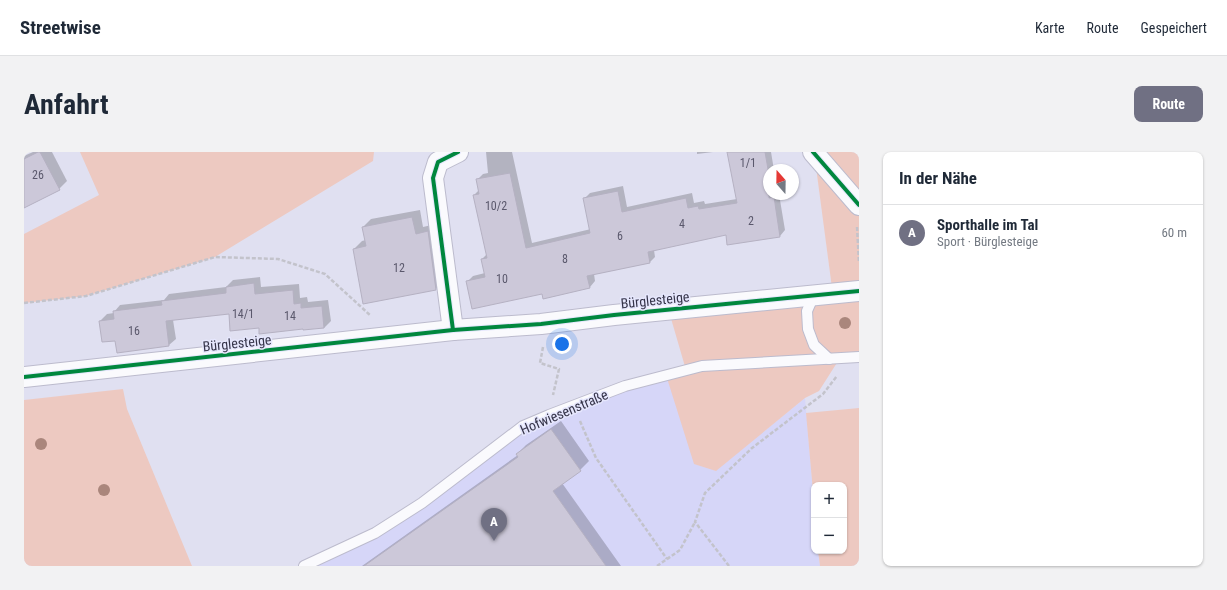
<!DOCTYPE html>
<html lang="de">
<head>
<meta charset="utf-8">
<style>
  :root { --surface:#fff; --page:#f2f2f3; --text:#1f2937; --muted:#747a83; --line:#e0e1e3; --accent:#707083 }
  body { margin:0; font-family:"Roboto Condensed",sans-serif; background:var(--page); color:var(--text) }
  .controls { position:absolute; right:12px; bottom:12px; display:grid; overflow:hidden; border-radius:8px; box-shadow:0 1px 3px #0004 }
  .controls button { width:36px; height:36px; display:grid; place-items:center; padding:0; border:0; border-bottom:1px solid var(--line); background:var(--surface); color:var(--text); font:20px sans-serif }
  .compass { position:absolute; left:739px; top:12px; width:36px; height:36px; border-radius:50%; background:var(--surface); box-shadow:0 1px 3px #0004; rotate:340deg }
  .you { position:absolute; left:538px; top:192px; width:14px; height:14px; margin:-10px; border:3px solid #fff; border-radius:50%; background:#1a73e8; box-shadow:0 0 0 6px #1a73e833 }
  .badge { display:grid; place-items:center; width:26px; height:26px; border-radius:50%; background:var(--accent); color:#fff; font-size:13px; font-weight:700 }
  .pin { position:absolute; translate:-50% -33px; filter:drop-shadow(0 1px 2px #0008) }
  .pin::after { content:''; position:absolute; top:21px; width:14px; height:12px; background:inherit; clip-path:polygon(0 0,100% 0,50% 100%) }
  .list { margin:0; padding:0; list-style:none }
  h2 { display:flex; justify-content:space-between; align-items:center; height:52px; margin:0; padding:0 16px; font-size:17px }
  h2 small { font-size:13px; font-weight:400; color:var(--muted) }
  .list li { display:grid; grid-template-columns:26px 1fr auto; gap:12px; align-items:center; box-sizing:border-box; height:56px; padding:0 16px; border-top:1px solid var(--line) }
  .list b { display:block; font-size:15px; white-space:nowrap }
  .list p { margin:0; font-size:13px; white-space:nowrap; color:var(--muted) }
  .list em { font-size:13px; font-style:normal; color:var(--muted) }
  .map { position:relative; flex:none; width:835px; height:414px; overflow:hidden; border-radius:8px }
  header { display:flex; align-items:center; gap:24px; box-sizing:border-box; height:56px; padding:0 20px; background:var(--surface); border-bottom:1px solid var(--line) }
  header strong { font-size:19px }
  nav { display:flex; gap:22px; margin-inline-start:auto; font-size:14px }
  .intro { display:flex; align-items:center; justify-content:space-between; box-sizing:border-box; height:96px; padding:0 24px }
  h1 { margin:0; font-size:28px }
  .button { padding:10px 18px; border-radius:8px; background:var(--accent); color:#fff; font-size:14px; font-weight:700 }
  main { display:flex; gap:24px; padding:0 24px }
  aside { flex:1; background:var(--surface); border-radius:8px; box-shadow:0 1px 3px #0004 }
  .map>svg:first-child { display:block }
  .built { fill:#d6d6f8 }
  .green { fill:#edc9c1 }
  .shadow { fill:#0003 }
  .building { fill:#ccc8d9; stroke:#b5b1c2 }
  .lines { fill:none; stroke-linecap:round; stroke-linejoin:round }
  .lane-casing { stroke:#bcbbcd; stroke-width:12 }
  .street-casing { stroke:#bcbbcd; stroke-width:22 }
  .path { stroke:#c3c3cb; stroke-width:2.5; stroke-dasharray:4 2; stroke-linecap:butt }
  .lane { stroke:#fafafd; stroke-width:10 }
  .street { stroke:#fafafd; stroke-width:20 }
  .cycleway-casing { stroke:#e6e7fd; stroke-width:6 }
  .cycleway { stroke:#00873e; stroke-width:4 }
  .tree { fill:#aa867c }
  .labels { text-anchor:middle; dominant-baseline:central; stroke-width:3; stroke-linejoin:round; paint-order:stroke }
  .number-label { font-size:12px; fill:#5a586c }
  .street-label { font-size:14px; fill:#343348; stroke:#e6e7fd }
</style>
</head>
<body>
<header>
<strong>Streetwise</strong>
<nav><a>Karte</a><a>Route</a><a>Gespeichert</a></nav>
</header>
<div class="intro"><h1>Anfahrt</h1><a class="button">Route</a></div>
<main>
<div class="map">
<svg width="835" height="414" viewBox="0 0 835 414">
  <rect width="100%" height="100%" fill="#e0e0f1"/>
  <polygon class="built" points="642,223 691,319 781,246 790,351 790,399 794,399 796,414 280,414 351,381 499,274"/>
  <g class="green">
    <polygon points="56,0 350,0 349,9 191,105 62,144 0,151 0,82 75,43"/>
    <polygon points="790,0 835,0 835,134 808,136"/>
    <polygon points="835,145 835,199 816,206 795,239 781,246 692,319 670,312 642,223 662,218 646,163"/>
    <polygon points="99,237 103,257 168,414 0,414 0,248"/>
    <polygon points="835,256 835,414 796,414 794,399 820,399 820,333 790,333 790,351 782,261"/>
  </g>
  <g class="shadow">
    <polygon points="9,0 28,0 43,29 35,37 0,55 0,4"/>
    <polygon points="462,0 488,0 508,91 567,77 561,46 566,41 599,34 603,55 668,41 670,51 680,49 681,52 713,47 704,0 747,0 750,18 745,18 745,42 755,42 761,78 756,84 702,81 630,98 631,105 625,111 570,122 571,129 566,135 520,146 519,140 443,130 449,124 461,121 458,107 463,102 450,43 455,38 453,28 459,22 464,21"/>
    <polygon points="673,0 689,0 673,2"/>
    <polygon points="396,58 399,75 412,72 419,129 412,137 330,97 338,89 342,88 339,75 347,67"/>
    <polygon points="236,125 237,135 275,132 276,146 283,145 284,150 304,148 307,169 300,176 280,176 236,175 206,161 149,168 152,187 145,193 92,188 76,169 83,162 90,161 90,160 96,153 140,148 145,142 202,135 209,128"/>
    <polygon points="537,269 565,309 556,318 538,331 597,414 338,414 494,303 493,302 502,293"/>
  </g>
  <g class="building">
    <polygon points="14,0 16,0 36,38 0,56 0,7"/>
    <polygon points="703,0 741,0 745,23 745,46 750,45 756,85 703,93 702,83 624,100 626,111 563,124 566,136 519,147 518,142 448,157 442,129 461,125 457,107 463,106 449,43 455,42 452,27 486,21 502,96 566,81 559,46 594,39 598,60 662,46 664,56 674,54 675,57 713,51"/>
    <polygon points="388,65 392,82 404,79 412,138 339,152 329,97 342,94 338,75"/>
    <polygon points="230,131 231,142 269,138 270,152 277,151 277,156 298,154 300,176 279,178 279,177 235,182 235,176 206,179 205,162 142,169 145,194 93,201 91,189 78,190 75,169 90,167 89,159 138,153 137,149 202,141 202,135"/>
    <polygon points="527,277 557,319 529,339 582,414 340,414 494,305 492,302"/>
  </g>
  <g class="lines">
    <g class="lane-casing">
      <g id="lane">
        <polyline points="790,143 783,159 784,177 790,193 805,207"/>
        <polyline points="280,414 351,381 398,351 499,274 525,263 601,234 678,214 835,205"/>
      </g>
    </g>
    <g class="street-casing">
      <g id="street">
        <polyline points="789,0 835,53"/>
        <polyline points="429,178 409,26 414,10 434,0"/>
        <polyline points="0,225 429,178 517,172 590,163 835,139"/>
      </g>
    </g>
    <g class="path">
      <polyline points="833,75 835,111"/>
      <polyline points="0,151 62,144 191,105 254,107 301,122 347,164"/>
      <polyline points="519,195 516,211 535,217 529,243"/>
      <polyline points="556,269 572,306 643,407"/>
      <polyline points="633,414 656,398 671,370"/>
      <polyline points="705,414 671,370 681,341 728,296 799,242 813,224"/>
    </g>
    <use href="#lane" class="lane"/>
    <use href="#street" class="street"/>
    <g class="cycleway-casing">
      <g id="cycleway">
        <polyline points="789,0 835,53"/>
        <polyline points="429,178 409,26 414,10 434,0"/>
        <polyline points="0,225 429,178 517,172 590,163 835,139"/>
      </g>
    </g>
    <use href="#cycleway" class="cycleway"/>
  </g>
  <g class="tree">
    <circle cx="821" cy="171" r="6"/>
    <circle cx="17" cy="292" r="6"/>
    <circle cx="80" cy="338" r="6"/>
  </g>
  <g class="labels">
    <g class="number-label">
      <text x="724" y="11">1/1</text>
      <text x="14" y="23">26</text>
      <text x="472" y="54">10/2</text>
      <text x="727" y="69">2</text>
      <text x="658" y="72">4</text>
      <text x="596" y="84">6</text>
      <text x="541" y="107">8</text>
      <text x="375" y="116">12</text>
      <text x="478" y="127">10</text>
      <text x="219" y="162">14/1</text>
      <text x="266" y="164">14</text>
      <text x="110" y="179">16</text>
    </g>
    <g class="street-label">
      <text transform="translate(631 148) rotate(-6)">Bürglesteige</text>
      <text transform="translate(213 191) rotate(-6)">Bürglesteige</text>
      <text transform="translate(540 260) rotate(-23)">Hofwiesenstraße</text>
    </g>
  </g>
</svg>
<div class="controls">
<button>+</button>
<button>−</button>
</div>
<svg class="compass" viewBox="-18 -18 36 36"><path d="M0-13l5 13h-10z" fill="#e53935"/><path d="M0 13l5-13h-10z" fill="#747a83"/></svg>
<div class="you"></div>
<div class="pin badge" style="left:470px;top:389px">A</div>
</div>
<aside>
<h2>In der Nähe<small></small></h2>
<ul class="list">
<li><span class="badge">A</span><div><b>Sporthalle im Tal</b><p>Sport · Bürglesteige</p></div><em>60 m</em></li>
</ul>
</aside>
</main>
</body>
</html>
